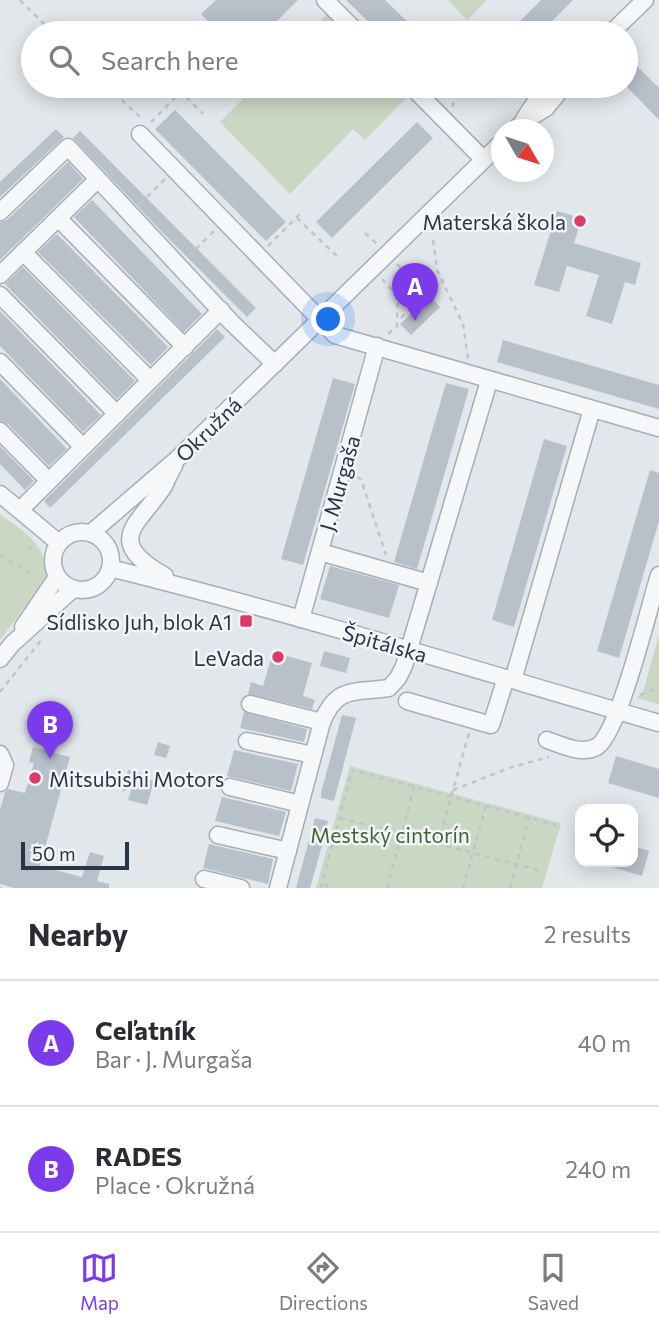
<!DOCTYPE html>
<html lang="en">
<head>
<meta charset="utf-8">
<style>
  :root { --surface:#fff; --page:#f2f2f3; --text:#2b2b33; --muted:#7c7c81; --line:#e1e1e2; --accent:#7c3aed }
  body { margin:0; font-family:Commissioner,sans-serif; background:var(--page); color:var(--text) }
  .controls { position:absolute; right:21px; bottom:21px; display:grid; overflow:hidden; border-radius:14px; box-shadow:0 4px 18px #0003 }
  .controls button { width:63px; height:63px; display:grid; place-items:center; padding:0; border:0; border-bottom:2px solid var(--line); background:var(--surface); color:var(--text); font:35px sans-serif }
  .compass { position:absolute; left:491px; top:119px; width:63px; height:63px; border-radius:50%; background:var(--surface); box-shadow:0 4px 18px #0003; rotate:129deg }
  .scale { position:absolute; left:21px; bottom:18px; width:108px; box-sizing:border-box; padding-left:7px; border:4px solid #283646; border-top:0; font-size:19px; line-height:24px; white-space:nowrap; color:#283646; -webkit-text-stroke:5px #f2f5f9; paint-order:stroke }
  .you { position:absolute; left:329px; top:320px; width:24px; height:24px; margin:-18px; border:5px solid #fff; border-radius:50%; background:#1a73e8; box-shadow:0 0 0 10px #1a73e833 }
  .badge { display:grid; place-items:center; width:46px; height:46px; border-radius:50%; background:var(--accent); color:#fff; font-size:23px; font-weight:700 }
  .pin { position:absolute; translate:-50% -58px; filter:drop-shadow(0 2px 4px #0008) }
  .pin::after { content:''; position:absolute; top:37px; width:24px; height:21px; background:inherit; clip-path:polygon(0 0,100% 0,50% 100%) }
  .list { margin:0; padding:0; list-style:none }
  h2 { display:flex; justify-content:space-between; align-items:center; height:91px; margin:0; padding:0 28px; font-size:30px }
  h2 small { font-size:23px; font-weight:400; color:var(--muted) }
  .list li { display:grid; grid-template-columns:46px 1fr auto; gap:21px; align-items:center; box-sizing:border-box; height:126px; padding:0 28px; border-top:2px solid var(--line) }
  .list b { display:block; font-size:26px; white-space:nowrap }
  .list p { margin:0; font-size:23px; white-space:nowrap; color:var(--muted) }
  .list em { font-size:23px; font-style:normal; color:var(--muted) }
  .icon { flex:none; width:38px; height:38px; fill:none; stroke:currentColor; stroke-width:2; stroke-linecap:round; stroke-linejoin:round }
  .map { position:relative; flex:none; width:659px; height:888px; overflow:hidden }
  .search { position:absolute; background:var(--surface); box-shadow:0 4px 18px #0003; left:21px; right:21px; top:21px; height:77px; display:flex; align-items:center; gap:18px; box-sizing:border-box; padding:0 24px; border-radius:38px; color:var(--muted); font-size:26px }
  .sheet { height:343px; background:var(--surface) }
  nav { display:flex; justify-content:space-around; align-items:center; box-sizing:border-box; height:98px; border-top:2px solid var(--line); background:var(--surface); font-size:19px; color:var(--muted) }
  nav a { display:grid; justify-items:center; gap:4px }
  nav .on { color:var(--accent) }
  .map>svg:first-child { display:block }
  .green { fill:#cad7c2 }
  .building { fill:#b8c1ca }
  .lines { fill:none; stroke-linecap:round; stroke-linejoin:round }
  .minor-casing { stroke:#a6aeb7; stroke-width:19 }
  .path { stroke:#c0c5ca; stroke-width:2.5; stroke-dasharray:5 5; stroke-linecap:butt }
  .minor { stroke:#f5f7f9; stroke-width:16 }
  .poi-dot { fill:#dd3b65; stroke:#f2f5f9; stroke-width:2.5 }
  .labels { text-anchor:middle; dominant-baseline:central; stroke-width:5; stroke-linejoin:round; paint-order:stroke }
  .poi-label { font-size:21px; fill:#283646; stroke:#f2f5f9; text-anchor:end }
  .street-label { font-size:21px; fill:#283646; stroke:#f2f5f9 }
  .park-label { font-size:21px; fill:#426333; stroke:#f2f5f9 }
</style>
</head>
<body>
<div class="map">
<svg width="659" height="888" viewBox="0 0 659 888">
  <rect width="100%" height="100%" fill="#e2e7ec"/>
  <g class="green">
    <polygon points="448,0 487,0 467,20"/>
    <polygon points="328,13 347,33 308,33"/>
    <polygon points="256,86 398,86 408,96 365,140 353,129 290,194 220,122"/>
    <path d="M0 514C25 533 48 544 46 579L0 640Z"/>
    <polygon points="659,635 659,704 637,698 643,692"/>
    <polygon points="350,766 561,823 542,888 316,888"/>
  </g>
  <g class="building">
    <polygon points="216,0 298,0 265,33 220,33 201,14"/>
    <polygon points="346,0 385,0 419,33 380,33"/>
    <polygon points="541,0 573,0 540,33 508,33"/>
    <polygon points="637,66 659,88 659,120 626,86 626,78"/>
    <polygon points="175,110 286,222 266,241 155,129"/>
    <polygon points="417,122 433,138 332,238 316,222"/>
    <polygon points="56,129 64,137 0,197 0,182"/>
    <polygon points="80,131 256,308 247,317 160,230 73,138"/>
    <polygon points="68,162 83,179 0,260 0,222 7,220"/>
    <polygon points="92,200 202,314 184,332 74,217"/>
    <polygon points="557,211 582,218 574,243 641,263 635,285 625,282 612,324 586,316 599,275 567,266 559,292 534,285"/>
    <polygon points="57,234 168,347 151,365 38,252"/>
    <polygon points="23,267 135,381 117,399 5,284"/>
    <polygon points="418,284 440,307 411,335 400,324 416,309 404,297"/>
    <polygon points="0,311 101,415 83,432 0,346"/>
    <polygon points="217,329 225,337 50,508 44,501"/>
    <polygon points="503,340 659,385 659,409 497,362"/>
    <polygon points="333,378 355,384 303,565 281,559"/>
    <polygon points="0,379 67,449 49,466 8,424 0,421"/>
    <polygon points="446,383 469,389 417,569 394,562"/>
    <polygon points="544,439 567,446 514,627 492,620"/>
    <polygon points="0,446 34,481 25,490 0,464"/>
    <polygon points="650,470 659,473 659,521 619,658 597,651"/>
    <polygon points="330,566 399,585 389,618 320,599"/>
    <polygon points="324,651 350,658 346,673 320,666"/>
    <polygon points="273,652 312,663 303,696 315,700 312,709 248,694 251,682 263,686"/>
    <polygon points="244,712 307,729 304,742 240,728"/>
    <polygon points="342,715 356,718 334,801 321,798 321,793"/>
    <polygon points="158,742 170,746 166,758 154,755"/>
    <polygon points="33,747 70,757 40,866 82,877 90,852 104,856 97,881 109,884 109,888 14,888 0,884 0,810 5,792 8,789 25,793 34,763 29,762"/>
    <polygon points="234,750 298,764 291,791 227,776"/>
    <polygon points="616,756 659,769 659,798 608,783"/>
    <polygon points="128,770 150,776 145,779 154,781 147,805 128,800 132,787 122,792"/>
    <polygon points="222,797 286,812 279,836 215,821"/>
    <polygon points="315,818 328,821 325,835 310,888 296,888"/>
    <polygon points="209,844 273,859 268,884 203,868"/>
    <polygon points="633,846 649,851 642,876 605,865 605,862 633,862"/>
  </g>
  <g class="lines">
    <g class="minor-casing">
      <g id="minor">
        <polyline points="325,0 358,33"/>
        <polyline points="611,33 645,0"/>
        <polyline points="411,86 483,159"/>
        <polyline points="524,119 546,86"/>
        <polyline points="515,130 523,122 546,108 564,86"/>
        <polyline points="140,134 335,335 659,428"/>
        <polyline points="0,212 68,147 232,323 275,364"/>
        <polyline points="58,218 185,347"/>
        <polyline points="23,252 150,380"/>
        <polyline points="0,275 97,180"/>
        <polyline points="0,295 117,414"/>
        <polyline points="0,362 83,447"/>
        <polyline points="0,431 49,481"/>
        <polyline points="0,494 59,543"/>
        <polyline points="20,510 221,310"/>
        <circle cx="82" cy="561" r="29"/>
        <polyline points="91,533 177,459 502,142"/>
        <polyline points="320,552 429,583"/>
        <path d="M110 568C295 614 476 670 659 723"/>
        <path d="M165 576C102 540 139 525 164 486 167 480 170 472 174 466"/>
        <polyline points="301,619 377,346"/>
        <polyline points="23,627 57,577"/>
        <polyline points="0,659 12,644 73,589"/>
        <polyline points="513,680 592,409"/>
        <polyline points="407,701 491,725 506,678"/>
        <polyline points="250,704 322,722"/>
        <path d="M547 740C562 745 583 756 598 746 620 729 649 607 659 575"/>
        <polyline points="247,741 313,755"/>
        <polyline points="0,754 5,765 0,783"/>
        <polyline points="230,787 300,804"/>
        <polyline points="218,835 288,851"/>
        <polyline points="204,879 241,888"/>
        <path d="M278 888 322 722C337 685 355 693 389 688L398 678 404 666 489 381"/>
      </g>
    </g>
    <g class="path">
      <polyline points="20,0 53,33"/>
      <polyline points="107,86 141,118"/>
      <polyline points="459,86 513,87"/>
      <polyline points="437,90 452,86"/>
      <polyline points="453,107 453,86"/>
      <polyline points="151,122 181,92 203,114"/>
      <polyline points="140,204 165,179"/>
      <polyline points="297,218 339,258"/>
      <polyline points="365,233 378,245"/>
      <polyline points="433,240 437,270 463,324 468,359"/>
      <polyline points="268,246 300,214"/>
      <polyline points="189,256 214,231"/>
      <polyline points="397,264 413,281 398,296 410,309 398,321"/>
      <polyline points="382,279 398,296 397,326 387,335"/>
      <polyline points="357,477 361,479 386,555"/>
      <polyline points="28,550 34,543"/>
      <polyline points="0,555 34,575"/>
      <polyline points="0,692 43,638"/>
      <polyline points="640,695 659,687"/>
      <polyline points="453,790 512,767 549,757"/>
      <polyline points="340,818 542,871"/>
      <polyline points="438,844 469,733"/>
      <polyline points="324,885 334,888"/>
      <polyline points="0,888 1,888"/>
      <polyline points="321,888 352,770 556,825"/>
      <polyline points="387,888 414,787"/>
      <polyline points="463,888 486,806"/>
      <polyline points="510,888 529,817"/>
    </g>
    <use href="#minor" class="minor"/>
  </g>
  <g class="poi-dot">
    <circle cx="580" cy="221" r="7"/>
    <rect x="239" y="614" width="14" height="14" rx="3.5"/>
    <circle cx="278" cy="657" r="7"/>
    <circle cx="35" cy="778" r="7"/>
  </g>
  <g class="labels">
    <g class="poi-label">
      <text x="566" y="221">Materská škola</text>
      <text x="232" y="621">Sídlisko Juh, blok A1</text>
      <text x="264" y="657">LeVada</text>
      <text x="49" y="778" text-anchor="start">Mitsubishi Motors</text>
    </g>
    <g class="street-label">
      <text transform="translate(208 429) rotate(-44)">Okružná</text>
      <text transform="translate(339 483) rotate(-74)">J. Murgaša</text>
      <text transform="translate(385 643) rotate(16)">Špitálska</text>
    </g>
    <g class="park-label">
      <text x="390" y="834">Mestský cintorín</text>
    </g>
  </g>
</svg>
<div class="controls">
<button><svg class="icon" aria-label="locate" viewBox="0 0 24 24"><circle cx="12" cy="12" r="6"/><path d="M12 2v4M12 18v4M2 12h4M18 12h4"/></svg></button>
</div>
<svg class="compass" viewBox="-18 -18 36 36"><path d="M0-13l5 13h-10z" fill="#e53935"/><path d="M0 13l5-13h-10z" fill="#7c7c81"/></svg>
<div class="scale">50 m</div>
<div class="you"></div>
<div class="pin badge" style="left:415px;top:321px">A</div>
<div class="pin badge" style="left:50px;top:759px">B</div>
<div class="search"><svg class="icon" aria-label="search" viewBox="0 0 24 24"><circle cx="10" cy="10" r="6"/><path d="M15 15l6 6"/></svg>Search here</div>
</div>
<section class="sheet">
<h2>Nearby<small>2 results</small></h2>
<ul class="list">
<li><span class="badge">A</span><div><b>Ceľatník</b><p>Bar · J. Murgaša</p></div><em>40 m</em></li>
<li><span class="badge">B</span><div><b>RADES</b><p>Place · Okružná</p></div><em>240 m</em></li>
</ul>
</section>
<nav>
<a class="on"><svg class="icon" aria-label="map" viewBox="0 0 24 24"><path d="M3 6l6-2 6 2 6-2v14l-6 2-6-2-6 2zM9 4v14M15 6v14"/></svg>Map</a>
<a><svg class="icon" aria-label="directions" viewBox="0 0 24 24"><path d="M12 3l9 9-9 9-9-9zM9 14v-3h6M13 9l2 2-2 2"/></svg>Directions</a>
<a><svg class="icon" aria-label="saved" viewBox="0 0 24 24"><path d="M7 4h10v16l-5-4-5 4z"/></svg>Saved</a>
</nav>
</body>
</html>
